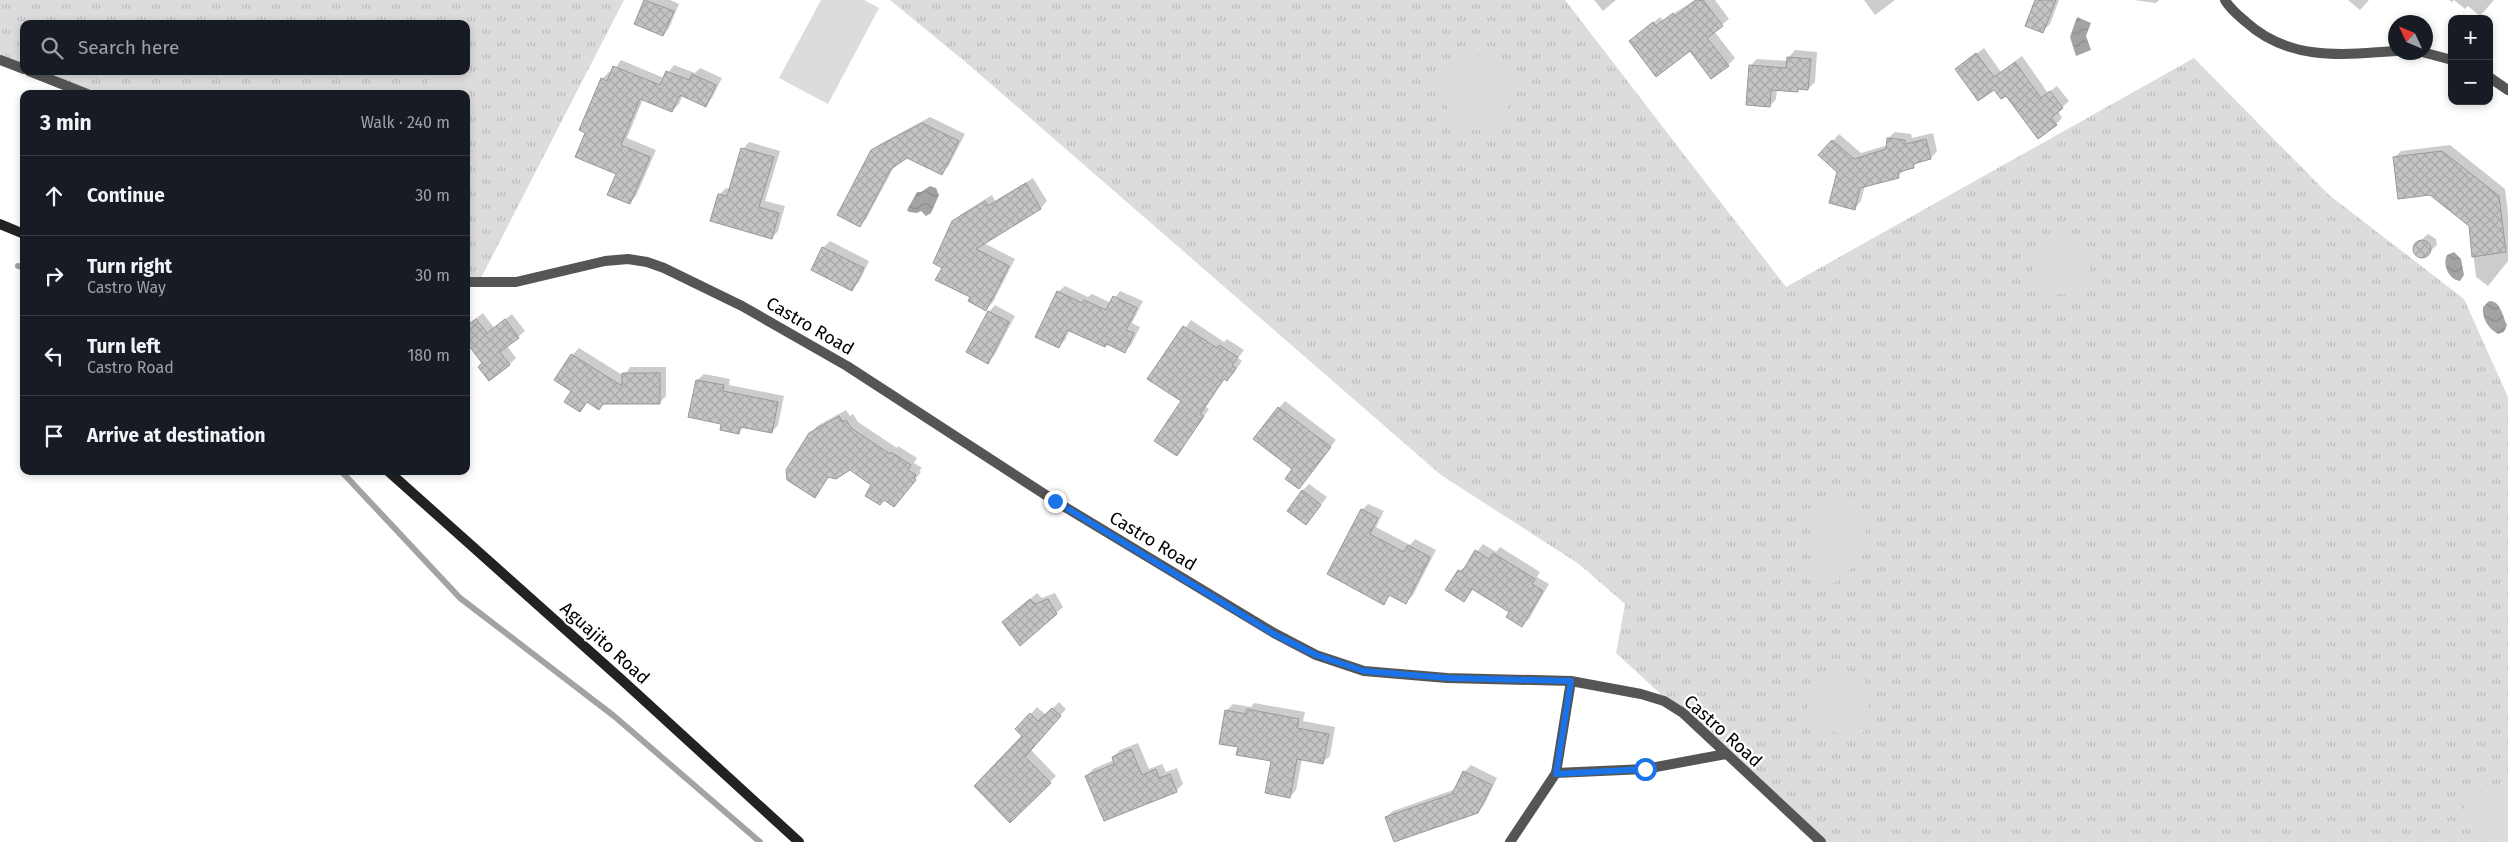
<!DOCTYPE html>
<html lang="en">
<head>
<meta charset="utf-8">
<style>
  :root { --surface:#171b24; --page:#20242c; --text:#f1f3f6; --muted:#9ea1a6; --line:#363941 }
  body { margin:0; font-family:"Fira Sans",sans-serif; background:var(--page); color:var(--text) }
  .controls { position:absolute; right:15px; top:15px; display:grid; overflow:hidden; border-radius:10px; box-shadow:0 2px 8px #0003 }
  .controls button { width:45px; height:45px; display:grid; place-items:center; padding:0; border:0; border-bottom:1px solid var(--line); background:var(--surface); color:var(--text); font:25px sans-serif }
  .compass { position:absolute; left:2388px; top:15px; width:45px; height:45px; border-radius:50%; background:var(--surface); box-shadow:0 2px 8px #0003; rotate:314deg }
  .stop { position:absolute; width:15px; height:15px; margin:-11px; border:4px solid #1a73e8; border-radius:50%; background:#fff }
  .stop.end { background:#1a73e8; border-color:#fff; box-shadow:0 1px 5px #0008 }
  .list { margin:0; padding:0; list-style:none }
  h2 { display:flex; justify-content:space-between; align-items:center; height:65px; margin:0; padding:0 20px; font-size:21px }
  h2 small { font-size:16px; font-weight:400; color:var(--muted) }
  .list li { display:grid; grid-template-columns:32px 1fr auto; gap:15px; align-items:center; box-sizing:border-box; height:80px; padding:0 20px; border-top:1px solid var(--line) }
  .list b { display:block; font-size:19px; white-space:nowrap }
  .list p { margin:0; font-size:16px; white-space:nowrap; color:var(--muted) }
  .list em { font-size:16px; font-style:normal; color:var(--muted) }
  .icon { flex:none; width:28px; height:28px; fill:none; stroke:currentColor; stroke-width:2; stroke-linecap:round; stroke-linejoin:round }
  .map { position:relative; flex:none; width:2508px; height:842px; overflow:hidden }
  .search { position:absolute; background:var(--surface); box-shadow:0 2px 8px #0003; left:20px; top:20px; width:450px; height:55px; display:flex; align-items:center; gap:12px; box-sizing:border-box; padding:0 18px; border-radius:10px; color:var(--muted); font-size:19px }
  .panel { position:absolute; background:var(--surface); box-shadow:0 2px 8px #0003; left:20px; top:90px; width:450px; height:385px; border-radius:10px }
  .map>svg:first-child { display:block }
  .grass { fill:url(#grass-tufts) }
  .park { fill:#dcdcdc }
  .water { fill:url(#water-waves) }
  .shadow { fill:#0003 }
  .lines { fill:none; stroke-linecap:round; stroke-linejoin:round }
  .stream { stroke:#a3a3a3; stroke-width:6 }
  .building { fill:url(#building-cross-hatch); stroke:#999 }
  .street { stroke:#555; stroke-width:10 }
  .secondary { stroke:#222; stroke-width:10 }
  .route { stroke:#1a73e8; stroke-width:6 }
  .labels { text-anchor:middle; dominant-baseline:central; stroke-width:4.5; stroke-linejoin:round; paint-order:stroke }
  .street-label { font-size:18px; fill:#000; stroke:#fff }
</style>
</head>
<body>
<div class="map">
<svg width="2508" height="842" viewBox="0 0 2508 842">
  <defs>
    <pattern id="grass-tufts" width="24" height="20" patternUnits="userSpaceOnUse" patternTransform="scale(1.25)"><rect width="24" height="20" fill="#dcdcdc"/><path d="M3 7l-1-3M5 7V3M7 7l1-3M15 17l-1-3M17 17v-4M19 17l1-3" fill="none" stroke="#bbb"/></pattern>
    <pattern id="water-waves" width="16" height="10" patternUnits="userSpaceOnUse" patternTransform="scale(1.25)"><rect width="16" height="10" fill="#a3a3a3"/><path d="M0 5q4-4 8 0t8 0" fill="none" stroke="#8b8b8b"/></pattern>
    <pattern id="building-cross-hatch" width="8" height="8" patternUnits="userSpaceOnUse" patternTransform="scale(1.25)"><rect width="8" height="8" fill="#c4c4c4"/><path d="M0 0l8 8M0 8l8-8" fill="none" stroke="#a7a7a7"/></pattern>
  </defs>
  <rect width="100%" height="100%" fill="#fff"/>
  <g class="grass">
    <polygon points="0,0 624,0 479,282 466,282 466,94 87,94 29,71 466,71 466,24 24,24 24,69 0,60"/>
    <polygon points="890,0 1565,0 1786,287 2194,58 2329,195 2464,299 2508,397 2508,842 1821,842 1616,653 1625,604 1579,564 1441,475 969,65"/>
  </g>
  <g class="park">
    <polygon points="821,0 864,0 879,8 828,104 779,78"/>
    <path d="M1471 53C1477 55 1494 60 1499 64 1516 75 1515 101 1503 114 1474 146 1450 126 1442 92 1437 68 1447 58 1471 53Z"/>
    <path d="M466 70 473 82 466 100V94H423C433 61 446 78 466 70Z"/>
    <path d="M2059 234 2078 237 2093 252C2094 261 2090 266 2088 274 2086 280 2085 288 2080 292 2077 293 2072 293 2068 294 2024 297 2020 253 2059 234Z"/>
    <path d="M1840 502H1848L1862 509C1865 514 1867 542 1866 548 1863 557 1839 584 1829 584 1805 574 1803 529 1820 512 1826 506 1832 503 1840 502Z"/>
    <path d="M1848 671C1877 673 1866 705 1870 725L1858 738 1825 730 1812 720 1807 711V702L1814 689Z"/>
    <path d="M2499 785 2508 786V842C2495 842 2468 815 2462 804L2467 795 2479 793Z"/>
  </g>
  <g class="water">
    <polygon points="2077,17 2091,23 2086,36 2091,50 2076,56 2070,37"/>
    <polygon points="930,186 936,188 939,195 931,213 926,216 921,211 917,213 909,212 907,210 917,192 921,192"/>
    <path d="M2454 252 2461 259 2464 275 2460 281C2449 280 2442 265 2447 255Z"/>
    <path d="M2489 301C2501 301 2502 315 2507 325L2504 332 2498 334C2488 328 2482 319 2483 307Z"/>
  </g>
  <g class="shadow">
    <polygon points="646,0 670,0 679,4 669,28 663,35 635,23"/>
    <polygon points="1594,0 1616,0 1603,11"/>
    <polygon points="1695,0 1715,0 1729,19 1714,31 1735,58 1728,65 1690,49 1631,41 1660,17 1663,20"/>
    <polygon points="1864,0 1895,0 1875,15"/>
    <polygon points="2036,0 2059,0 2050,24 2043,31"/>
    <polygon points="2134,0 2159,0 2156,3"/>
    <polygon points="2348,0 2369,0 2360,10"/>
    <polygon points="2449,0 2494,0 2480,16 2468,6 2465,9 2454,0 2452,2"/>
    <polygon points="1984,48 2001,72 2022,56 2048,93 2057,86 2069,101 2058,111 2062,118 2056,124 2006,94 1956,69"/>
    <polygon points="1795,50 1817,52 1815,82 1808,89 1800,88 1797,91 1777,90 1776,99 1770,106 1751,65 1757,59 1788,61 1789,57"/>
    <polygon points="621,60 664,78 674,65 695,73 700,68 722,78 712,98 706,105 683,95 679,104 672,111 643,99 627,138 656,150 636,196 629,203 618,173 587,133 602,79 609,72 612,73"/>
    <polygon points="930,117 965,134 948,167 941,173 907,157 895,165 866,219 860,225 872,151 880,144"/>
    <polygon points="1895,132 1911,134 1912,138 1933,133 1937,151 1931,158 1919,161 1913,167 1905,170 1898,176 1865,185 1861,201 1855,208 1838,171 1833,141 1839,134 1861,153 1888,145 1888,138"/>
    <polygon points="749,142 780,151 765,201 785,206 778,231 772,238 720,194 726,188 731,189 743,149"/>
    <polygon points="2450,145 2505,189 2508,214 2508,261 2488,286 2476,277 2470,225 2394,158 2401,151"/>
    <polygon points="1033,178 1047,201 1041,208 984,243 1015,259 993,302 986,309 943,267 953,222 960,215 992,195 995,201"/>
    <polygon points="2428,234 2436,239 2437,245 2423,257 2417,255 2414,251 2415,246"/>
    <polygon points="830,241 869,261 859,282 852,289 823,248"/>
    <polygon points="1065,286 1088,297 1092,294 1111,303 1120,291 1143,301 1132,323 1140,327 1131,345 1125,351 1070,330 1065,340 1058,347 1058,292"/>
    <polygon points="995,305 1015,316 994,356 988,362 989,312"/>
    <polygon points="483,313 494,328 512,314 525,331 507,346 516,358 509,365 483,363 466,326"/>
    <polygon points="1191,320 1224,342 1227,339 1244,350 1238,358 1242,361 1234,373 1227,380 1225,378 1206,407 1209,409 1177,454 1182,401 1149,378"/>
    <polygon points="579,348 624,376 630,367 666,367 666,396 659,403 604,403 599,408 588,401 580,410 573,390 572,355"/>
    <polygon points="704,374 730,379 729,385 784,396 778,425 772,432 744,427 738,433 722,423 697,380"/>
    <polygon points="1285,401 1336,440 1299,487 1279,408"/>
    <polygon points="846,410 850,416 853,414 858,422 897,448 898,446 917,458 914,463 922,468 919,471 921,472 900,499 873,485 850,469 830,476 815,496 810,434 817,426"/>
    <polygon points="1309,484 1327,497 1312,516 1302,491"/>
    <polygon points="1368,504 1384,511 1376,527 1410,545 1415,539 1436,550 1413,595 1406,602 1391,594 1383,603 1362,510"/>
    <polygon points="1483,544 1496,552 1500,547 1540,572 1537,577 1549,584 1529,619 1522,625 1511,611 1474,588 1464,600 1459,571 1467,565"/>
    <polygon points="1037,593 1042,598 1055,593 1063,607 1056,613 1010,616"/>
    <polygon points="1059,702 1066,709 1031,750 1056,776 1010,821 1024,736 1031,714 1037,707 1046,715"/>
    <polygon points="1254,703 1305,712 1303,721 1335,727 1330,756 1323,762 1302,759 1296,790 1290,797 1272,760 1239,746 1226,711 1233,704 1251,707"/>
    <polygon points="1138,743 1149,769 1162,764 1166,772 1177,768 1183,784 1176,791 1104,820 1086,776 1093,769 1114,760 1113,757 1120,750"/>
    <polygon points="1471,765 1497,778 1484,805 1477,812 1386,817 1393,811 1456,789 1464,772"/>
  </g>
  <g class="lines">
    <g class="stream">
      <polyline points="18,266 24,268"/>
      <polyline points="341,471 460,598 614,716 760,842"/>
    </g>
  </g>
  <g class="building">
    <polygon points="644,0 674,11 663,36 634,24"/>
    <polygon points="1696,0 1703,0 1723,26 1707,38 1729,66 1711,79 1690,51 1656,77 1629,41 1653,22 1656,26 1673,13 1675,16"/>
    <polygon points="2035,0 2056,0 2043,33 2025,26"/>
    <polygon points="1976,53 1994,77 2015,62 2041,98 2050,91 2063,108 2051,118 2057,125 2038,139 2006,96 2001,99 1994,90 1978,101 1955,69"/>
    <polygon points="1787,57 1811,59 1808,90 1798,89 1798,92 1771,90 1770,107 1746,105 1749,65 1786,68"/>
    <polygon points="613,66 660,85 666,71 689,80 692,74 716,85 706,107 680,95 672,112 640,99 621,145 650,157 630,204 607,195 616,174 575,157 585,133 579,130 601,78 607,81"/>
    <polygon points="922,123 959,141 942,175 907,158 891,169 860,227 837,215 871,150"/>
    <polygon points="1887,138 1905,140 1906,144 1926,139 1931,159 1913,164 1914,168 1898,172 1899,178 1860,188 1855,210 1829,203 1837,172 1818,155 1832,140 1854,159 1886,149"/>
    <polygon points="741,148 774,157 759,207 779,213 772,239 710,221 718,194 727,196"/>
    <polygon points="2442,151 2499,196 2506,252 2472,257 2469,226 2430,195 2398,199 2393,157"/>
    <polygon points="1026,183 1041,209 976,249 1009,266 986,311 968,301 970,297 935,280 942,268 933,263 952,221 985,201 988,206"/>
    <circle cx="2422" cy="249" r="9"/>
    <polygon points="822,247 864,268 852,291 811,270"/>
    <polygon points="1057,291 1082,303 1084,300 1106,310 1113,296 1137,308 1126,330 1134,333 1125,353 1107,344 1105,347 1067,330 1059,348 1035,337"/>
    <polygon points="988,311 1009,322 988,364 966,352"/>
    <polygon points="476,319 487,333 505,319 519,338 500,352 510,365 489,381 478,367 482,363 466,342 466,326"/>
    <polygon points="1183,326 1217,348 1219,345 1238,357 1232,365 1236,368 1227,381 1224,379 1200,414 1204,416 1177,456 1154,441 1181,401 1147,379"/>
    <polygon points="571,354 622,386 622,373 660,373 660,404 603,404 599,410 587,402 580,412 564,402 571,391 554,380"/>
    <polygon points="696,380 724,385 723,391 778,402 772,433 740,427 739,434 720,430 721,424 688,417"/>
    <polygon points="1278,407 1331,447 1299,489 1285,479 1292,469 1253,439"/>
    <polygon points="839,416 843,422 846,420 851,428 890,454 891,452 911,465 908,470 916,475 914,478 916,480 894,507 884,500 880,505 865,496 871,485 850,470 836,479 828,477 815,498 787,480 786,470 809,433"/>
    <polygon points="1302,490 1321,505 1306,525 1287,511"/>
    <polygon points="1361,509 1378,518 1370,534 1404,552 1408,545 1430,557 1406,604 1389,595 1384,605 1327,574"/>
    <polygon points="1475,550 1489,559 1493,553 1535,579 1532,584 1543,591 1522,627 1506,617 1509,612 1472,589 1464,602 1445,590 1458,570 1462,572"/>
    <polygon points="1030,599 1035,604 1048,599 1057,614 1020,646 1002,622"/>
    <polygon points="1052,708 1061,716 1025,757 1051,783 1010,823 974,786 1022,736 1015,729 1030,713 1038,721"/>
    <polygon points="1247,709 1299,719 1297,728 1329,734 1323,764 1297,759 1290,798 1265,793 1271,761 1236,755 1238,747 1219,744 1225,710 1246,714"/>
    <polygon points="1131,749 1142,775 1156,769 1159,778 1170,774 1177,792 1104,821 1085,776 1114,764 1112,757"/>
    <polygon points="1463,771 1492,785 1478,813 1394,842 1385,817 1452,794"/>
  </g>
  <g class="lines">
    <g class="street">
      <path d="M2225 0C2230 9 2238 15 2246 22 2289 61 2342 55 2396 51"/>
      <polyline points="2422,52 2452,60"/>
      <polyline points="0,60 24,69"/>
      <polyline points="29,71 87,94"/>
      <polyline points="2489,77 2508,90"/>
      <polyline points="466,282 516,282 605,261 628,259 647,262 664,268 742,306 847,366 1055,501 1274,633 1316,655 1364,671 1447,678 1571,681 1641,694 1664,701 1683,713 1821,842"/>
      <polyline points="1556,773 1645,769 1726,754"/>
      <polyline points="1510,842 1556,773 1571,681"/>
    </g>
    <g class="secondary">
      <polyline points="0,224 24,234"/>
      <polyline points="388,471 622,680 799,842"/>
    </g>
  </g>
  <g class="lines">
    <polyline class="route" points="1055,501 1274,634 1316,655 1364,671 1448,678 1571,681 1556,774 1645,769"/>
  </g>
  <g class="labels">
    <g class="street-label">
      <text transform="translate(810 326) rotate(30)">Castro Road</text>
      <text transform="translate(1153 541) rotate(31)">Castro Road</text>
      <text transform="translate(605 643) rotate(42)">Aguajito Road</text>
      <text transform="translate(1723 731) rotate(42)">Castro Road</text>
    </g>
  </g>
</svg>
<div class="controls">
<button>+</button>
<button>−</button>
</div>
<svg class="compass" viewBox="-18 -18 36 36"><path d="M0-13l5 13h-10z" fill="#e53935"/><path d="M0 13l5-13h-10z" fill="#9ea1a6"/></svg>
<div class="stop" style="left:1645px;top:769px"></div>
<div class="stop end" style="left:1055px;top:501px"></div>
<div class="search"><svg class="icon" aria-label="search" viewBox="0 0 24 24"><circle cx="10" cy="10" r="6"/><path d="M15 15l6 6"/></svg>Search here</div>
<section class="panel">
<h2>3 min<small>Walk · 240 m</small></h2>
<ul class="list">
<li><svg class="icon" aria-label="ahead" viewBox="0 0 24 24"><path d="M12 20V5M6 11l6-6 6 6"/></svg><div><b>Continue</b></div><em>30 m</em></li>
<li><svg class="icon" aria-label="right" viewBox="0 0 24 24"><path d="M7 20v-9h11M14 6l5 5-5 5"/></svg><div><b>Turn right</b><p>Castro Way</p></div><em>30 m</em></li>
<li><svg class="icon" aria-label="left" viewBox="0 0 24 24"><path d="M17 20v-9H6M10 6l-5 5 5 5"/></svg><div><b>Turn left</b><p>Castro Road</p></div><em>180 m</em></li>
<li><svg class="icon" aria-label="arrive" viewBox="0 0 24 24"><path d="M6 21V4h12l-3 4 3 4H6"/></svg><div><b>Arrive at destination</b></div></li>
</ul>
</section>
</div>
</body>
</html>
